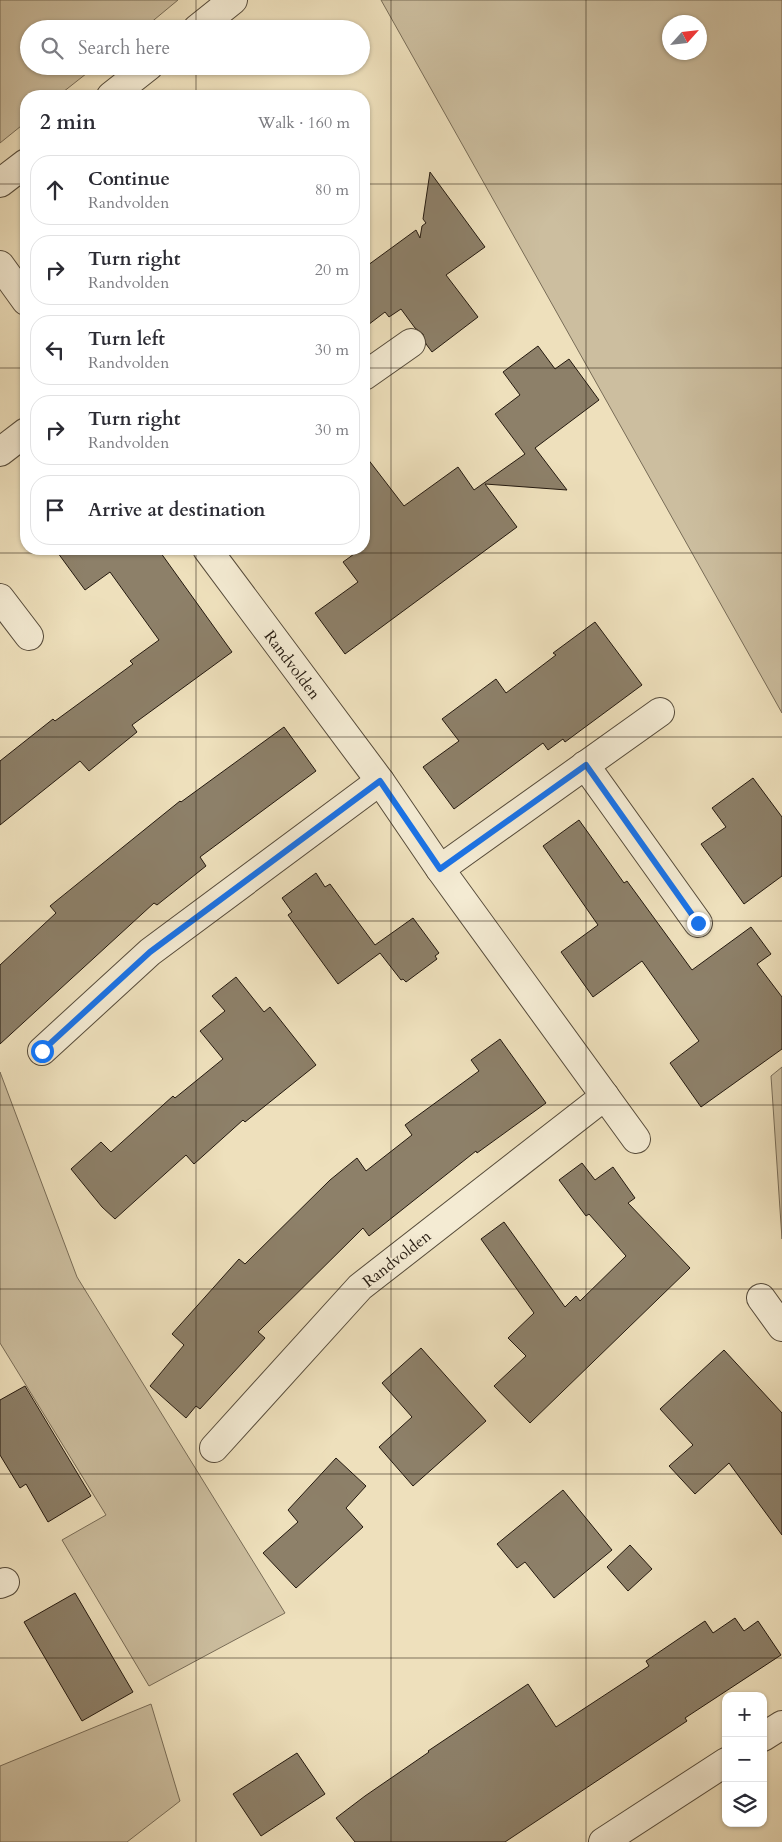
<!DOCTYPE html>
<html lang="en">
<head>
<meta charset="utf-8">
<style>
  :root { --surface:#fff; --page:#f2f2f3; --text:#2b2b33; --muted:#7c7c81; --line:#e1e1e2 }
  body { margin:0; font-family:Cardo,serif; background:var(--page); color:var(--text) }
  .controls { position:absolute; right:15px; bottom:15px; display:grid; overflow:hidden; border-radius:10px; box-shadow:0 1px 4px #0004 }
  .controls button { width:45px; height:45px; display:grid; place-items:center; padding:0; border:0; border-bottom:1px solid var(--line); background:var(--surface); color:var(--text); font:25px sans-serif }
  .compass { position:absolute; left:662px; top:15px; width:45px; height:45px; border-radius:50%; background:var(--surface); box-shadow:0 1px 4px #0004; rotate:63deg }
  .stop { position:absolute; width:15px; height:15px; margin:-11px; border:4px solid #1a73e8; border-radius:50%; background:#fff }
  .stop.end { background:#1a73e8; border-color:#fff; box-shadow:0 1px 5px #0008 }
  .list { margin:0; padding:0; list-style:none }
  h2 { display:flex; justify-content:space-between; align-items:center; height:65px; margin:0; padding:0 20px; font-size:21px }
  h2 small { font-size:16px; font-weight:400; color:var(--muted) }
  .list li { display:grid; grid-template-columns:32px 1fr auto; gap:15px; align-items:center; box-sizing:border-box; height:70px; margin:0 10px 10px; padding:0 10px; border:1px solid var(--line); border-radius:20px }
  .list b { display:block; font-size:19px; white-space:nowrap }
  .list p { margin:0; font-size:16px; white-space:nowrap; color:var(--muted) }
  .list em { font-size:16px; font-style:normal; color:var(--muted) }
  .icon { flex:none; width:28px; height:28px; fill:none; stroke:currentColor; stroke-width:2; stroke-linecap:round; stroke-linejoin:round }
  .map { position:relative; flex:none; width:782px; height:1842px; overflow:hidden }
  .search { position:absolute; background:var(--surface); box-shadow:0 1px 4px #0004; left:20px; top:20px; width:350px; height:55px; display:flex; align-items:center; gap:12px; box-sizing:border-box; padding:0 18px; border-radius:28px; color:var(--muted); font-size:19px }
  .panel { position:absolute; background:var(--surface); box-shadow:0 1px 4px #0004; left:20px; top:90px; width:350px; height:465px; border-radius:20px }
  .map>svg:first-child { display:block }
  .green { fill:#ccbe9f; stroke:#786c57; fill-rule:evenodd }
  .building { fill:#8d8069; stroke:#24190f }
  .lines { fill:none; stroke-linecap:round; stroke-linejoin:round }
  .minor-casing { stroke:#564b3a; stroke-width:30 }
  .minor { stroke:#f4ebd3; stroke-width:28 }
  .route { stroke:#1a73e8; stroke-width:6 }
  .grid { fill:none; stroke:#24190f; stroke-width:1; stroke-opacity:0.55 }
  .labels { text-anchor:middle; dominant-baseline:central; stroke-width:4; stroke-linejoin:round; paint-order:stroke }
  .street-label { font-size:16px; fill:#24190f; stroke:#f4ebd3 }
</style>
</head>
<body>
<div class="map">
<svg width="782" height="1842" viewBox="0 0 782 1842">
  <rect width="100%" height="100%" fill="#eee0bc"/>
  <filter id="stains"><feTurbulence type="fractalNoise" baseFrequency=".004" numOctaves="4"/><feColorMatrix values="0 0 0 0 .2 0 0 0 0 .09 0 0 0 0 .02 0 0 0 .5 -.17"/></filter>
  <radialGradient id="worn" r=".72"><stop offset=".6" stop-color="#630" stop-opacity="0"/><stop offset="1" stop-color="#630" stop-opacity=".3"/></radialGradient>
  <g class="green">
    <polygon points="0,0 178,0 143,29 29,29 29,66 96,66 58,96 26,96 26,122 0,143"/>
    <path d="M381 0H782V713ZM700 22V52H670V22Z"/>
    <polygon points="782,1067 782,1239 771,1076"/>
    <polygon points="0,1072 77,1277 285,1613 149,1686 62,1540 106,1515 0,1343"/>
    <polygon points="151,1704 180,1801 127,1842 0,1842 0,1766"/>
  </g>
  <g class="building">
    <polygon points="430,172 485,247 446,275 478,317 432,352 426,344 423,334 415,328 401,309 389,317 385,312 364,328 364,268 416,230 420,238 422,226 426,223 423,219"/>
    <polygon points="538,346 555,369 569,359 599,400 535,448 567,490 485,484 517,527 345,654 315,613 358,582 343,562 361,549 364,549 364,454 404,506 458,467 474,490 525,454 495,414 520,395 503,372"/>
    <polygon points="55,549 158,549 232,652 132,725 137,732 89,771 80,761 0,825 0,761 53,719 55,721 133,664 130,661 159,640 110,572 85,590"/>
    <polygon points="595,622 642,685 565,742 563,739 548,750 543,743 454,809 423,767 459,741 442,719 496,679 506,693 556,655 553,653"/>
    <polygon points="284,727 316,771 200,857 206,866 157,905 154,903 0,1044 0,965 56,913 50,906 180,801 181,802"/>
    <polygon points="753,778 782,817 782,876 744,904 701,844 726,827 712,808"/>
    <polygon points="579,820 624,883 627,881 692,970 751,927 771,954 757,964 782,997 782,1049 701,1107 670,1063 699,1041 642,961 593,997 561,952 598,925 543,846"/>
    <polygon points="316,873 325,887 330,884 375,945 413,918 439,953 435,956 437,959 406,982 403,979 401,980 380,953 338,984 288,915 292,912 282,898"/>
    <polygon points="236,977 264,1012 270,1007 316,1065 245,1122 243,1120 194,1164 186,1155 115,1219 102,1207 71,1169 101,1142 111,1152 173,1096 175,1098 223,1059 200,1031 225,1011 212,996"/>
    <polygon points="500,1039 546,1103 477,1153 476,1151 369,1236 363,1228 258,1332 265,1338 200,1409 196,1406 186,1418 150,1386 184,1345 172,1334 239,1259 245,1264 330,1180 357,1158 366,1171 412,1135 405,1125 479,1071 471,1060"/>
    <polygon points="582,1163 595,1180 613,1167 635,1198 628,1203 690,1268 530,1423 494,1386 526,1356 508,1338 534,1313 481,1239 504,1222 565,1307 576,1296 580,1301 626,1256 589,1214 586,1216 559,1180"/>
    <polygon points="421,1348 486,1421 413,1486 379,1447 412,1417 382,1383"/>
    <polygon points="724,1350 782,1413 782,1535 729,1463 695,1494 669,1466 693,1445 660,1409"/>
    <polygon points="25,1386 91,1496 48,1522 26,1484 20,1488 0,1455 0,1400"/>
    <polygon points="336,1458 366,1486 346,1508 363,1527 296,1588 263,1553 298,1522 288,1510"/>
    <polygon points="563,1490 612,1550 554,1598 525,1562 517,1568 497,1544"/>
    <polygon points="630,1545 652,1569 628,1591 607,1567"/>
    <polygon points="75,1593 133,1692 82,1721 24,1622"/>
    <polygon points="735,1618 744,1631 758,1621 781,1655 685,1718 687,1721 505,1842 355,1842 336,1818 365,1796 429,1752 428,1751 528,1684 556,1727 649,1666 646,1661 705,1621 713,1633"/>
    <polygon points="297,1753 325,1794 261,1836 233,1794"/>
  </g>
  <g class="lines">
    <g class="minor-casing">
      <g id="minor">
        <polyline points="197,29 233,0"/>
        <polyline points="111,96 149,66"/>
        <polyline points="0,183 26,163"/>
        <polyline points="0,265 26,301"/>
        <polyline points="364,376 411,343"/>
        <polyline points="0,452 26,432"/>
        <polyline points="207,549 380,781 440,869 636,1139"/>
        <polyline points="0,598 29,636"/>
        <polyline points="585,765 698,923"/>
        <polyline points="440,869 660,712"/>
        <polyline points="42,1051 150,952 380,781"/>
        <polyline points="761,1298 782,1327"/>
        <polyline points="214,1448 360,1287 605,1096"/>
        <polyline points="0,1584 5,1582"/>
        <polyline points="763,1737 782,1725"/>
        <polyline points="603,1842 726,1762"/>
      </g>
    </g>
    <use href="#minor" class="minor"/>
  </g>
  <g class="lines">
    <polyline class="route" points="42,1051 150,952 380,781 440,869 586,765 698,923"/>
  </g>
  <path class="grid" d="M196 0V29M391 0V1842M586 0V1842M196 66V96M0 184H26M364 184H782M0 368H26M364 368H782M196 549V1842M0 553H782M0 737H782M0 921H782M0 1105H782M0 1289H782M0 1474H782M0 1658H782"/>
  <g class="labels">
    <g class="street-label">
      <text transform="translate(292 665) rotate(53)">Randvolden</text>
      <text transform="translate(397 1259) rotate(-38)">Randvolden</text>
    </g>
  </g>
  <rect width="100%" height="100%" filter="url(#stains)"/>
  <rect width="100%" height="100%" fill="url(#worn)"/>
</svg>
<div class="controls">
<button>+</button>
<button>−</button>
<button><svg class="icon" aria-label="layers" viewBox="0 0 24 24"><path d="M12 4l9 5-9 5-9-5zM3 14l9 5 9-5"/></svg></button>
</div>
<svg class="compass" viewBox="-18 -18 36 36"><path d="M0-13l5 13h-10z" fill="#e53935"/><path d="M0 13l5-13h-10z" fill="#7c7c81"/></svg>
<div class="stop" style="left:42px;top:1051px"></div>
<div class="stop end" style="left:698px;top:923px"></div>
<div class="search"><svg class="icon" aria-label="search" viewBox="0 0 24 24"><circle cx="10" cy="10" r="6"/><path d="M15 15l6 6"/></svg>Search here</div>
<section class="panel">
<h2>2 min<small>Walk · 160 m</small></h2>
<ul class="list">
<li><svg class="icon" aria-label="ahead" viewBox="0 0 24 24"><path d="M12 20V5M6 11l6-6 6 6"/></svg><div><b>Continue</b><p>Randvolden</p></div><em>80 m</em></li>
<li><svg class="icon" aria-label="right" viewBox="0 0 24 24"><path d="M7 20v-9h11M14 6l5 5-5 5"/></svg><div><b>Turn right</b><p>Randvolden</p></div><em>20 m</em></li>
<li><svg class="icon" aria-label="left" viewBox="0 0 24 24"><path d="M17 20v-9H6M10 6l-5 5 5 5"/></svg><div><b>Turn left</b><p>Randvolden</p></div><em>30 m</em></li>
<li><svg class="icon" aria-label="right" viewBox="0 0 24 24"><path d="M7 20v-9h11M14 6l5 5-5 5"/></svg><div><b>Turn right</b><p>Randvolden</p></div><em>30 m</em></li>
<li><svg class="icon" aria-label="arrive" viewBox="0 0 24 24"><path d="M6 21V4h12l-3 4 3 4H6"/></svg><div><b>Arrive at destination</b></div></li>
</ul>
</section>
</div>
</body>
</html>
